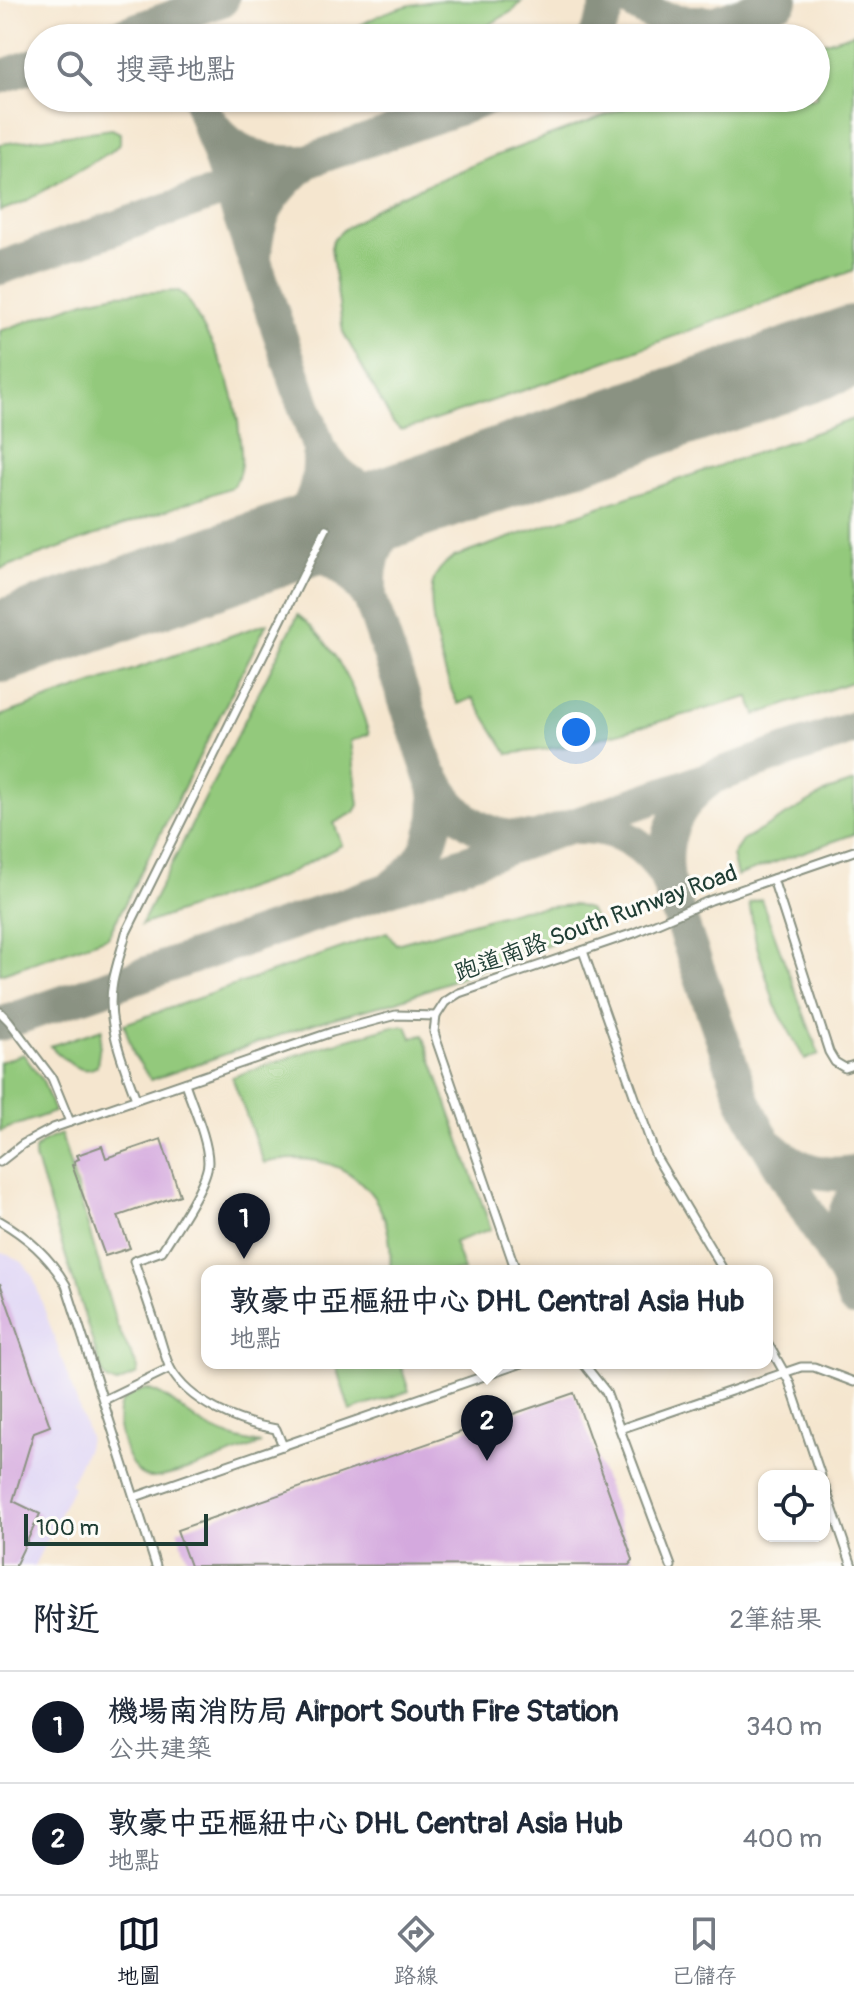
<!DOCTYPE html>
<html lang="zh-TW">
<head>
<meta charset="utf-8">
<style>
  :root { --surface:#fff; --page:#f2f2f3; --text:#1f2937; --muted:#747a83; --line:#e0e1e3; --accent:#111827 }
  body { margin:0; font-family:Pangolin,"LXGW WenKai TC",sans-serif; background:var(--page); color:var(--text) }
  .controls { position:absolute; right:24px; bottom:24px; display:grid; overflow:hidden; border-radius:16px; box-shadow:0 2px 6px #0004 }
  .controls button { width:72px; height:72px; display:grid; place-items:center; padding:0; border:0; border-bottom:2px solid var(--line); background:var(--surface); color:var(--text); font:40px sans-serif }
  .scale { position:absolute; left:24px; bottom:20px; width:184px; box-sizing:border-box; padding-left:8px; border:4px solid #1f3d34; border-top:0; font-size:22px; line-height:28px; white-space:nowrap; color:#1f3d34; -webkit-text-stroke:6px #fdfcf7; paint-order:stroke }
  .you { position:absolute; left:576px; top:732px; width:28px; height:28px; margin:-20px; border:6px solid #fff; border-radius:50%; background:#1a73e8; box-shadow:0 0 0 12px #1a73e833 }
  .badge { display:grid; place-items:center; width:52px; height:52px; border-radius:50%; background:var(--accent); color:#fff; font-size:26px; font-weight:700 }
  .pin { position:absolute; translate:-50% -66px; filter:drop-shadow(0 2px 4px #0008) }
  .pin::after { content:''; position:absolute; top:42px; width:28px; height:24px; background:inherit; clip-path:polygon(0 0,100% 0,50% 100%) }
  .popup { position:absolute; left:201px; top:1265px; width:572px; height:104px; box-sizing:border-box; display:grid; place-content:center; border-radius:16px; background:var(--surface); filter:drop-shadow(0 2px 6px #0005); font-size:26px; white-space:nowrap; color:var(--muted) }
  .popup b { font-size:30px; color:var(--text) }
  .popup::after { content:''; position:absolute; left:50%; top:100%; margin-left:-16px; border:16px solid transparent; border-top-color:var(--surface) }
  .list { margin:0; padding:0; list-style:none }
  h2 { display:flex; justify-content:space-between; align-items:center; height:104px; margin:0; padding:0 32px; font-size:34px }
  h2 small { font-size:26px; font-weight:400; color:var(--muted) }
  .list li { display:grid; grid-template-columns:52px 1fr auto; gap:24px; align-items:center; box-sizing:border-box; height:112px; padding:0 32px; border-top:2px solid var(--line) }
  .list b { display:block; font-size:30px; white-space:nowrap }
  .list p { margin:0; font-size:26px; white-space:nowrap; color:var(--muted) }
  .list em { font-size:26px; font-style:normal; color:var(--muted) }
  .icon { flex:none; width:44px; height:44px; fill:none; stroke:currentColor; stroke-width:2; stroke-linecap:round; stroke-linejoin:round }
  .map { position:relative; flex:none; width:854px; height:1566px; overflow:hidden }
  .search { position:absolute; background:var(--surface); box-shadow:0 2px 6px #0004; left:24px; right:24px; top:24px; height:88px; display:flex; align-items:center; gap:20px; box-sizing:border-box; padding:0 28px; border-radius:44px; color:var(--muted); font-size:30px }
  .sheet { height:328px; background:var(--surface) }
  nav { display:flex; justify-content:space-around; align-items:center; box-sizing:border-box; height:112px; border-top:2px solid var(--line); background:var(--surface); font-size:22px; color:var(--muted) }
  nav a { display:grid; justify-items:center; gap:4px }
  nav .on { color:var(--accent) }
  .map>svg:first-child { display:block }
  .built { fill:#dfd5f5 }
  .green { fill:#93c97b; stroke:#598358; stroke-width:2 }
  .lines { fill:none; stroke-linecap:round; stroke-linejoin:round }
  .taxiway { stroke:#8a9282; stroke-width:34 }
  .runway { stroke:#8a9282; stroke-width:82 }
  .building { fill:#d4a9de }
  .lane-casing { stroke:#8a9282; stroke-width:11 }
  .lane { stroke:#fff; stroke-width:7 }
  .labels { text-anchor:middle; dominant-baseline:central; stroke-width:6; stroke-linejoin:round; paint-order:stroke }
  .street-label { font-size:24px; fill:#1f3d34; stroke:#fdfcf7 }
</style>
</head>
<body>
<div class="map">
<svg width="854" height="1566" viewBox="0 0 854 1566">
  <rect width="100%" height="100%" fill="#fdfcf7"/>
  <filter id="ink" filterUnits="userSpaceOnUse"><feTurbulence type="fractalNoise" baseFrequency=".0125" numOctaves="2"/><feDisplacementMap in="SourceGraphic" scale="16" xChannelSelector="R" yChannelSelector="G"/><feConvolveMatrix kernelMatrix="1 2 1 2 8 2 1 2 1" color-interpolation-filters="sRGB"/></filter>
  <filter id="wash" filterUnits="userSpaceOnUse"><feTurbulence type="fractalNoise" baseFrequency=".006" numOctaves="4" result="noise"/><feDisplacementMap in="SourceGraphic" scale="32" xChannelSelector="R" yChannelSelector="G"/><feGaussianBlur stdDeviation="1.8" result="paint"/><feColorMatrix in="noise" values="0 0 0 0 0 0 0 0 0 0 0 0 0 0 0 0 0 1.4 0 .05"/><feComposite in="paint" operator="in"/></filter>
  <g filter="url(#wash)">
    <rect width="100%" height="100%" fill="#f5e6cf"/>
    <polygon class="built" points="0,1253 9,1254 22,1262 32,1274 89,1437 87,1448 70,1484 73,1487 34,1566 0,1566"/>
    <g class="green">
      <path d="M442 0 522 1 514 10 467 38H338C378 14 396 5 442 0Z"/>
      <polygon points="854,33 854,270 563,377 420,425 401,430 393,423 343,332 331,248 333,240 343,230 386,202 495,156 652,98 816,98 816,45"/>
      <polygon points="112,129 120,133 120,143 112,151 24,202 0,211 0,144"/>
      <path d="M179 291 185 296C214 345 236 381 240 440 242 458 243 473 232 487L0 569V331L88 300 117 294Z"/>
      <path d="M854 419V681L756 715 749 697 571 746 508 754 473 698 458 704C444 679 422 600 436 575 440 567 447 562 454 557Z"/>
      <path d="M298 615C334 642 357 692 369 734L351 741 359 805 355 812 334 823 342 845 283 876 141 925Z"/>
      <polygon points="267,623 108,937 0,974 0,716"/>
      <polygon points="854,782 854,834 737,876 732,856 742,841 830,790"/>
      <polygon points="761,899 819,1054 805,1060 775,1005 756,943 749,903"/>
      <polygon points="574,905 588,909 600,925 394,1002 315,1023 151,1080 134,1055 124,1024 387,932 396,944 522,909"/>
      <path d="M393 1026H407L412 1038 423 1035 491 1229 454 1242 464 1271H390C397 1191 341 1145 264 1163L232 1077 314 1049Z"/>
      <path d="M102 1029 97 1066C79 1078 63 1057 50 1046Z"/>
      <polygon points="23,1054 43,1081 54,1112 0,1131 0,1062"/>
      <polygon points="61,1134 117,1326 138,1368 137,1374 116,1384 107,1380 102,1372 35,1158 35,1150 42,1142"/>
      <polygon points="335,1363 400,1363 409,1391 350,1411"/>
      <path d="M146 1389C167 1394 182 1411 200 1423 220 1435 239 1440 261 1444 240 1451 167 1480 149 1478 128 1475 112 1421 121 1404 126 1395 136 1392 146 1389Z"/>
    </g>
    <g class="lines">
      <g class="taxiway">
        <path d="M629 0C652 17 674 23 703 22"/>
        <polyline points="112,38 222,0"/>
        <polyline points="594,38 606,13 607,0"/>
        <polyline points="669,38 781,0"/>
        <polyline points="0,77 38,64"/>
        <path d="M199 98 436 791C440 830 427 862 394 885"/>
        <path d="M209 120C229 150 260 164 297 162"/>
        <path d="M255 256C256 214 273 192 303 165"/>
        <polyline points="0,268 489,98"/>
        <path d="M323 454C348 493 391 504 434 491"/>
        <path d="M257 553C296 537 322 499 319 456"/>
        <path d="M253 554C300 548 336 549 365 592"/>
        <path d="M370 590C367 543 393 515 431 493"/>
        <path d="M434 778C453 817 484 839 527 838"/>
        <path d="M578 827C615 826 645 843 665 875L744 1101 762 1136 846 1276"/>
        <path d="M669 885C660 842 673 807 708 781"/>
        <polyline points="0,1024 854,728"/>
        <path d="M773 1148C796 1169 823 1178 854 1172"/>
        <path d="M854 1195C832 1230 841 1264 854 1300"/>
      </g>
      <polyline class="runway" points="0,642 854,346"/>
    </g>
    <g id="blocks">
      <g class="building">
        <polygon points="161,1139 180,1195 118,1216 130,1248 105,1256 72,1165 75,1164 74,1161 79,1159 77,1155 102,1146 106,1158"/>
        <polygon points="0,1283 50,1426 34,1432 13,1501 40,1514 15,1566 0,1566"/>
        <polygon points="574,1393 633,1560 629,1565 190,1566 177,1530"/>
      </g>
    </g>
  </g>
  <g filter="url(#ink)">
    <use href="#blocks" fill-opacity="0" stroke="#8a9282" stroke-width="2"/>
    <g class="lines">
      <g class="lane-casing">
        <g id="lane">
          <polyline points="773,879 829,1052 835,1062 845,1068 854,1065"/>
          <polyline points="583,951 656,1157 724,1271"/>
          <polyline points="0,1012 9,1021 52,1078 70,1122"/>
          <polyline points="436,1016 434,1032 437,1042 516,1271"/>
          <path d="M185 1083C192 1105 208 1139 208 1162 208 1183 174 1231 162 1251L134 1261C142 1285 150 1308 158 1332 162 1344 165 1357 170 1368 189 1403 239 1423 276 1429L283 1446"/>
          <path d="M136 1099C123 1063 105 1022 113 982 116 966 122 949 126 933L326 529"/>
          <polyline points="0,1162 23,1144 53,1128 332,1032 396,1015 436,1016 445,1002 459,993 634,933 711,900 854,851"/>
          <path d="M0 1221C28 1237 50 1257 66 1285L156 1566"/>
          <polyline points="767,1342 789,1381 821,1476"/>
          <polyline points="583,1363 606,1392 671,1566"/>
          <polyline points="104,1400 170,1368"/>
          <polyline points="620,1429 801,1367 814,1367 854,1382"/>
          <polyline points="824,1484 852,1566"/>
          <polyline points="135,1497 522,1363"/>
        </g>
      </g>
      <use href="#lane" class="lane"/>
    </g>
  </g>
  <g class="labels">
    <g class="street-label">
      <text transform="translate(596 923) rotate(-20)">跑道南路 South Runway Road</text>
    </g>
  </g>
</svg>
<div class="controls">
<button><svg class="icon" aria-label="locate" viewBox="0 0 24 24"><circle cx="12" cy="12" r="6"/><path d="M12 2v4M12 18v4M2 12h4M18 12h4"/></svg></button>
</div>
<div class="scale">100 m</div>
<div class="you"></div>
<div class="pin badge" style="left:244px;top:1259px">1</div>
<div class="pin badge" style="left:487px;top:1461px">2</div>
<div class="popup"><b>敦豪中亞樞紐中心 DHL Central Asia Hub</b>地點</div>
<div class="search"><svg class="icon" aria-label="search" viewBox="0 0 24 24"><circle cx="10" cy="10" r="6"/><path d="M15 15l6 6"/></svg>搜尋地點</div>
</div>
<section class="sheet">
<h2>附近<small>2筆結果</small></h2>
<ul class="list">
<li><span class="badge">1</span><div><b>機場南消防局 Airport South Fire Station</b><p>公共建築</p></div><em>340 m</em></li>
<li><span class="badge">2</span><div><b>敦豪中亞樞紐中心 DHL Central Asia Hub</b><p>地點</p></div><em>400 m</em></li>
</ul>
</section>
<nav>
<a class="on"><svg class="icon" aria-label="map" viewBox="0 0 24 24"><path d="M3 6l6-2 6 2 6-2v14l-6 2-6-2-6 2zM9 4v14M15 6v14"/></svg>地圖</a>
<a><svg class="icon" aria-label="directions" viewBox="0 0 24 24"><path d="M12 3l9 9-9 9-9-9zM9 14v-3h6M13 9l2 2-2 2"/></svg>路線</a>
<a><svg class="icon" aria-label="saved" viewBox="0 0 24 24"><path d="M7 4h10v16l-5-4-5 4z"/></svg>已儲存</a>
</nav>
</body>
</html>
